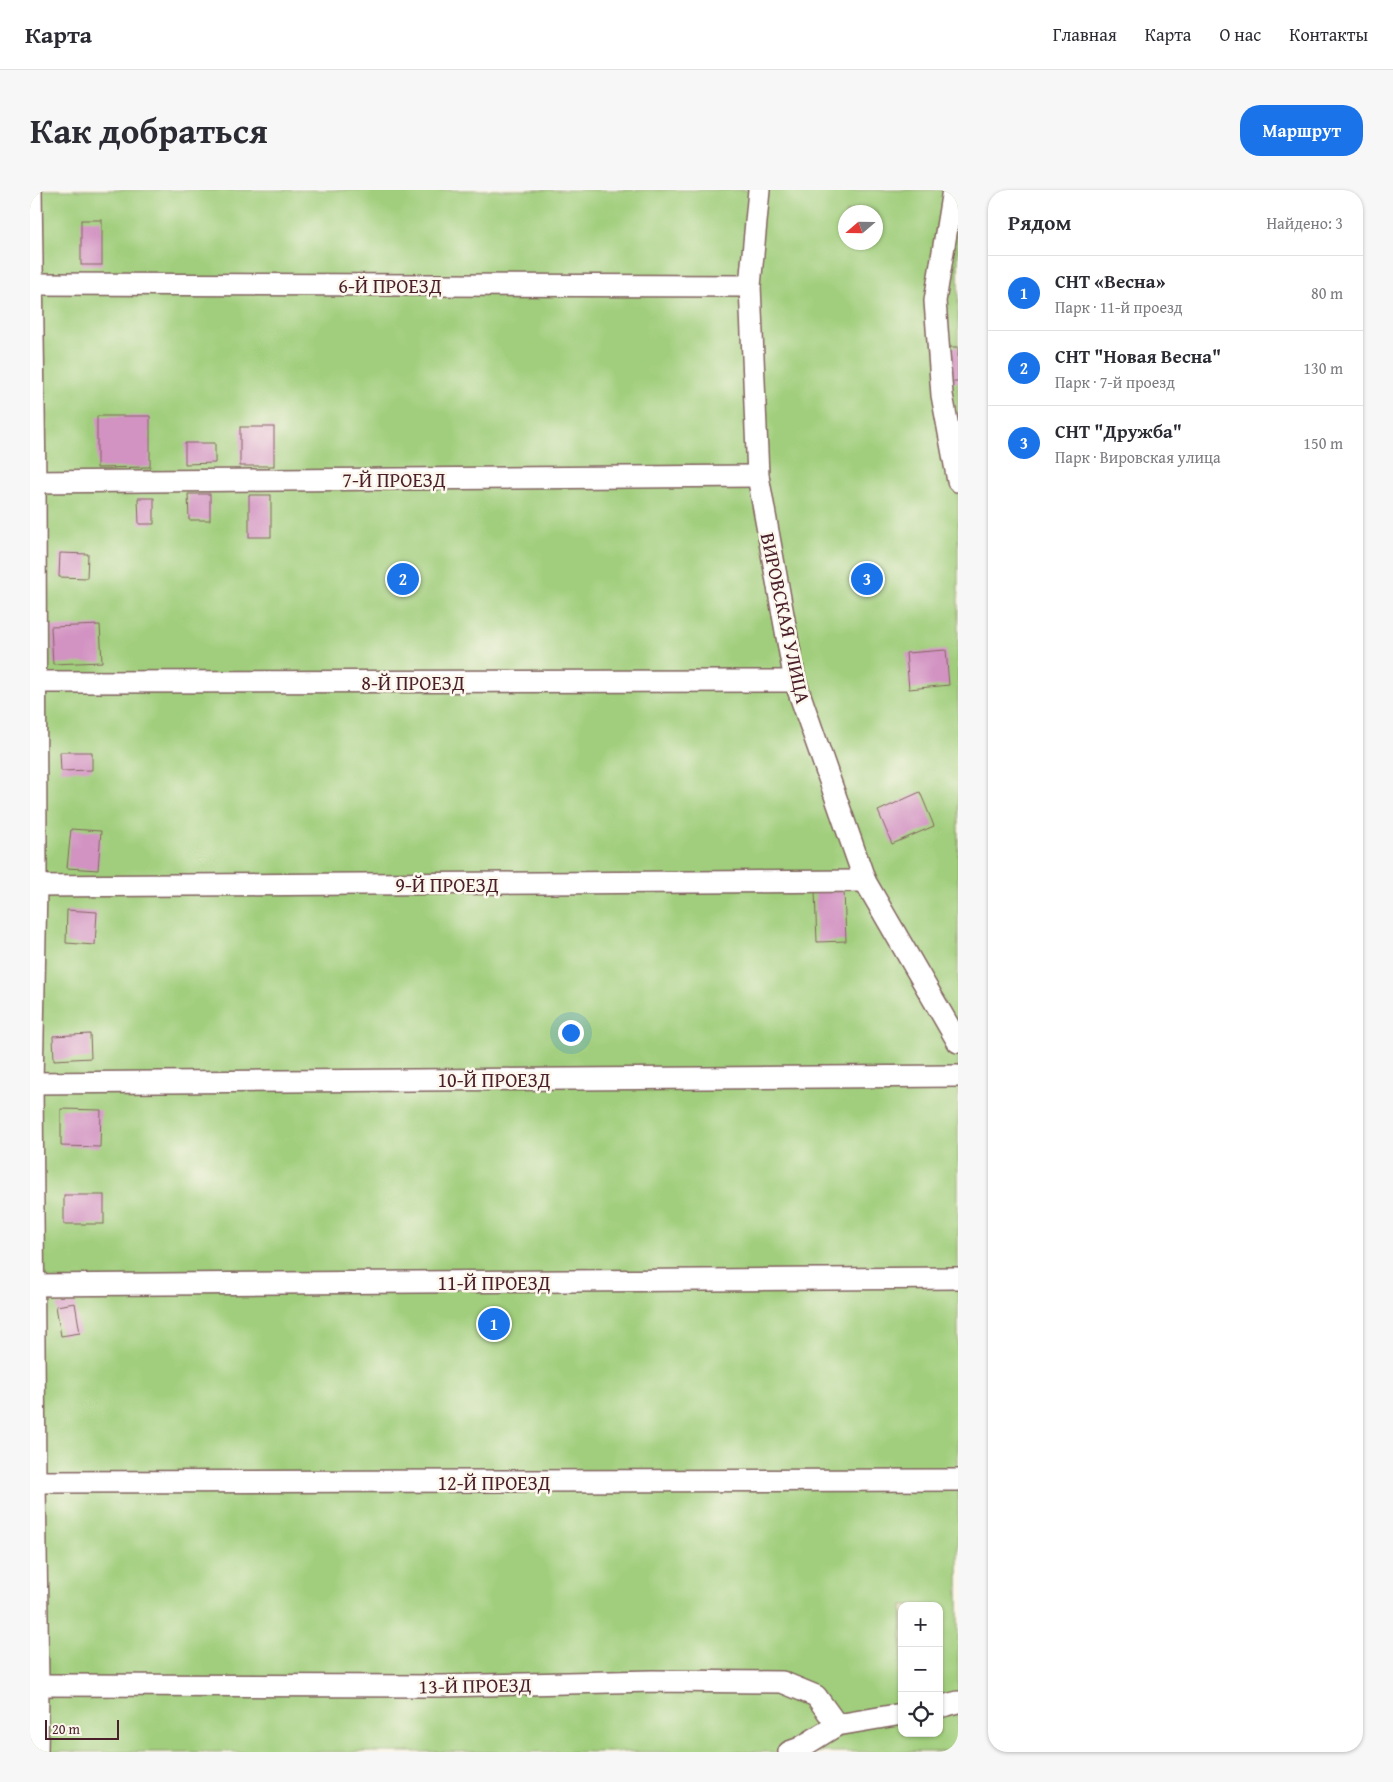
<!DOCTYPE html>
<html lang="ru">
<head>
<meta charset="utf-8">
<style>
  :root { --surface:#fff; --page:#f7f7f7; --text:#2b2b33; --muted:#7c7c81; --line:#e1e1e2; --accent:#1a73e8 }
  body { margin:0; font-family:"Gentium Book Plus",serif; background:var(--page); color:var(--text) }
  .controls { position:absolute; right:15px; bottom:15px; display:grid; overflow:hidden; border-radius:10px; box-shadow:0 1px 4px #0004 }
  .controls button { width:45px; height:45px; display:grid; place-items:center; padding:0; border:0; border-bottom:1px solid var(--line); background:var(--surface); color:var(--text); font:25px sans-serif }
  .compass { position:absolute; left:808px; top:15px; width:45px; height:45px; border-radius:50%; background:var(--surface); box-shadow:0 1px 4px #0004; rotate:250deg }
  .scale { position:absolute; left:15px; bottom:12px; width:74px; box-sizing:border-box; padding-left:5px; border:2px solid #4a1f2b; border-top:0; font-size:14px; line-height:18px; white-space:nowrap; color:#4a1f2b; -webkit-text-stroke:4px #fbf7ec; paint-order:stroke }
  .you { position:absolute; left:540px; top:842px; width:18px; height:18px; margin:-12px; border:4px solid #fff; border-radius:50%; background:#1a73e8; box-shadow:0 0 0 8px #1a73e833 }
  .badge { display:grid; place-items:center; width:32px; height:32px; border-radius:50%; background:var(--accent); color:#fff; font-size:16px; font-weight:700 }
  .pin { position:absolute; translate:-50% -50%; border:2px solid #fff; box-shadow:0 1px 5px #0006 }
  .list { margin:0; padding:0; list-style:none }
  h2 { display:flex; justify-content:space-between; align-items:center; height:65px; margin:0; padding:0 20px; font-size:21px }
  h2 small { font-size:16px; font-weight:400; color:var(--muted) }
  .list li { display:grid; grid-template-columns:32px 1fr auto; gap:15px; align-items:center; box-sizing:border-box; height:75px; padding:0 20px; border-top:1px solid var(--line) }
  .list b { display:block; font-size:19px; white-space:nowrap }
  .list p { margin:0; font-size:16px; white-space:nowrap; color:var(--muted) }
  .list em { font-size:16px; font-style:normal; color:var(--muted) }
  .icon { flex:none; width:28px; height:28px; fill:none; stroke:currentColor; stroke-width:2; stroke-linecap:round; stroke-linejoin:round }
  .map { position:relative; flex:none; width:928px; height:1562px; overflow:hidden; border-radius:20px }
  header { display:flex; align-items:center; gap:30px; box-sizing:border-box; height:70px; padding:0 25px; background:var(--surface); border-bottom:1px solid var(--line) }
  header strong { font-size:24px }
  nav { display:flex; gap:28px; margin-inline-start:auto; font-size:18px }
  .intro { display:flex; align-items:center; justify-content:space-between; box-sizing:border-box; height:120px; padding:0 30px }
  h1 { margin:0; font-size:35px }
  .button { padding:12px 22px; border-radius:20px; background:var(--accent); color:#fff; font-size:18px; font-weight:700 }
  main { display:flex; gap:30px; padding:0 30px }
  aside { flex:1; background:var(--surface); border-radius:20px; box-shadow:0 1px 4px #0004 }
  .map>svg:first-child { display:block }
  .green { fill:#a0ce7c; stroke:#757654; fill-rule:evenodd }
  .building { fill:#d292c2 }
  .lines { fill:none; stroke-linecap:round; stroke-linejoin:round }
  .street-casing { stroke:#826460; stroke-width:24 }
  .street { stroke:#fff; stroke-width:21 }
  .labels { text-anchor:middle; dominant-baseline:central; stroke-width:5; stroke-linejoin:round; paint-order:stroke }
  .street-label { font-size:20px; fill:#4a1f2b; stroke:#fbf7ec }
</style>
</head>
<body>
<header>
<strong>Карта</strong>
<nav><a>Главная</a><a>Карта</a><a>О нас</a><a>Контакты</a></nav>
</header>
<div class="intro"><h1>Как добраться</h1><a class="button">Маршрут</a></div>
<main>
<div class="map">
<svg width="928" height="1562" viewBox="0 0 928 1562">
  <rect width="100%" height="100%" fill="#fbf7ec"/>
  <filter id="ink" filterUnits="userSpaceOnUse"><feTurbulence type="fractalNoise" baseFrequency=".02" numOctaves="2"/><feDisplacementMap in="SourceGraphic" scale="10" xChannelSelector="R" yChannelSelector="G"/><feConvolveMatrix kernelMatrix="1 2 1 2 8 2 1 2 1" color-interpolation-filters="sRGB"/></filter>
  <filter id="wash" filterUnits="userSpaceOnUse"><feTurbulence type="fractalNoise" baseFrequency=".0096" numOctaves="4" result="noise"/><feDisplacementMap in="SourceGraphic" scale="20" xChannelSelector="R" yChannelSelector="G"/><feGaussianBlur stdDeviation="1.12" result="paint"/><feColorMatrix in="noise" values="0 0 0 0 0 0 0 0 0 0 0 0 0 0 0 0 0 1.4 0 .05"/><feComposite in="paint" operator="in"/></filter>
  <g filter="url(#wash)">
    <rect width="100%" height="100%" fill="#eae3c1"/>
    <path class="green" d="M0 0H928V1562H0ZM816 22H846V52H816ZM872 1416H909V1543H872Z"/>
    <g id="blocks">
      <g class="building">
        <rect x="51" y="30" width="21" height="45"/>
        <rect x="918" y="157" width="10" height="35"/>
        <polygon points="67,226 120,226 120,277 67,278"/>
        <rect x="210" y="237" width="34" height="39"/>
        <polygon points="155,253 185,253 185,273 155,274"/>
        <polygon points="158,304 180,304 180,330 159,330"/>
        <rect x="219" y="305" width="22" height="42"/>
        <polygon points="108,308 124,308 124,334 109,334"/>
        <polygon points="30,363 58,364 57,388 29,387"/>
        <polygon points="70,435 72,472 23,474 21,437"/>
        <polygon points="916,460 919,495 879,499 876,463"/>
        <polygon points="30,562 62,562 62,580 31,581"/>
        <polygon points="890,602 904,636 862,654 848,621"/>
        <polygon points="41,639 71,641 68,680 37,678"/>
        <polygon points="814,701 816,751 787,752 785,702"/>
        <polygon points="37,720 67,722 65,755 36,753"/>
        <polygon points="60,844 61,868 24,870 23,846"/>
        <polygon points="31,919 71,920 70,957 31,956"/>
        <rect x="34" y="1005" width="40" height="29"/>
        <polygon points="45,1113 50,1143 31,1146 26,1116"/>
      </g>
    </g>
  </g>
  <g filter="url(#ink)">
    <use href="#blocks" fill-opacity="0" stroke="#826460" stroke-width="1"/>
    <g class="lines">
      <g class="street-casing">
        <g id="street">
          <polyline points="1,0 5,292 6,696 2,893 5,1292 8,1495 7,1562"/>
          <polyline points="729,0 720,96 728,286 765,491 835,691 928,852"/>
          <polyline points="923,0 905,111 912,205 928,291"/>
          <polyline points="0,94 720,96"/>
          <polyline points="0,292 728,286"/>
          <polyline points="0,492 765,491"/>
          <polyline points="0,696 835,691"/>
          <polyline points="0,893 928,886"/>
          <polyline points="0,1095 928,1088"/>
          <polyline points="0,1292 928,1290"/>
          <polyline points="0,1495 412,1496 623,1491 752,1492 786,1506 807,1535 872,1524"/>
          <polyline points="909,1517 928,1512"/>
          <polyline points="759,1562 770,1558 807,1535"/>
        </g>
      </g>
      <use href="#street" class="street"/>
    </g>
  </g>
  <g class="labels">
    <g class="street-label">
      <text x="360" y="95">6-Й ПРОЕЗД</text>
      <text x="364" y="289">7-Й ПРОЕЗД</text>
      <text transform="translate(756 428) rotate(78)">ВИРОВСКАЯ УЛИЦА</text>
      <text x="383" y="492">8-Й ПРОЕЗД</text>
      <text x="417" y="694">9-Й ПРОЕЗД</text>
      <text x="464" y="889">10-Й ПРОЕЗД</text>
      <text x="464" y="1092">11-Й ПРОЕЗД</text>
      <text x="464" y="1292">12-Й ПРОЕЗД</text>
      <text transform="translate(445 1495) rotate(-1)">13-Й ПРОЕЗД</text>
    </g>
  </g>
</svg>
<div class="controls">
<button>+</button>
<button>−</button>
<button><svg class="icon" aria-label="locate" viewBox="0 0 24 24"><circle cx="12" cy="12" r="6"/><path d="M12 2v4M12 18v4M2 12h4M18 12h4"/></svg></button>
</div>
<svg class="compass" viewBox="-18 -18 36 36"><path d="M0-13l5 13h-10z" fill="#e53935"/><path d="M0 13l5-13h-10z" fill="#7c7c81"/></svg>
<div class="scale">20 m</div>
<div class="you"></div>
<div class="pin badge" style="left:464px;top:1134px">1</div>
<div class="pin badge" style="left:373px;top:389px">2</div>
<div class="pin badge" style="left:837px;top:389px">3</div>
</div>
<aside>
<h2>Рядом<small>Найдено: 3</small></h2>
<ul class="list">
<li><span class="badge">1</span><div><b>СНТ «Весна»</b><p>Парк · 11-й проезд</p></div><em>80 m</em></li>
<li><span class="badge">2</span><div><b>СНТ &quot;Новая Весна&quot;</b><p>Парк · 7-й проезд</p></div><em>130 m</em></li>
<li><span class="badge">3</span><div><b>СНТ &quot;Дружба&quot;</b><p>Парк · Вировская улица</p></div><em>150 m</em></li>
</ul>
</aside>
</main>
</body>
</html>
